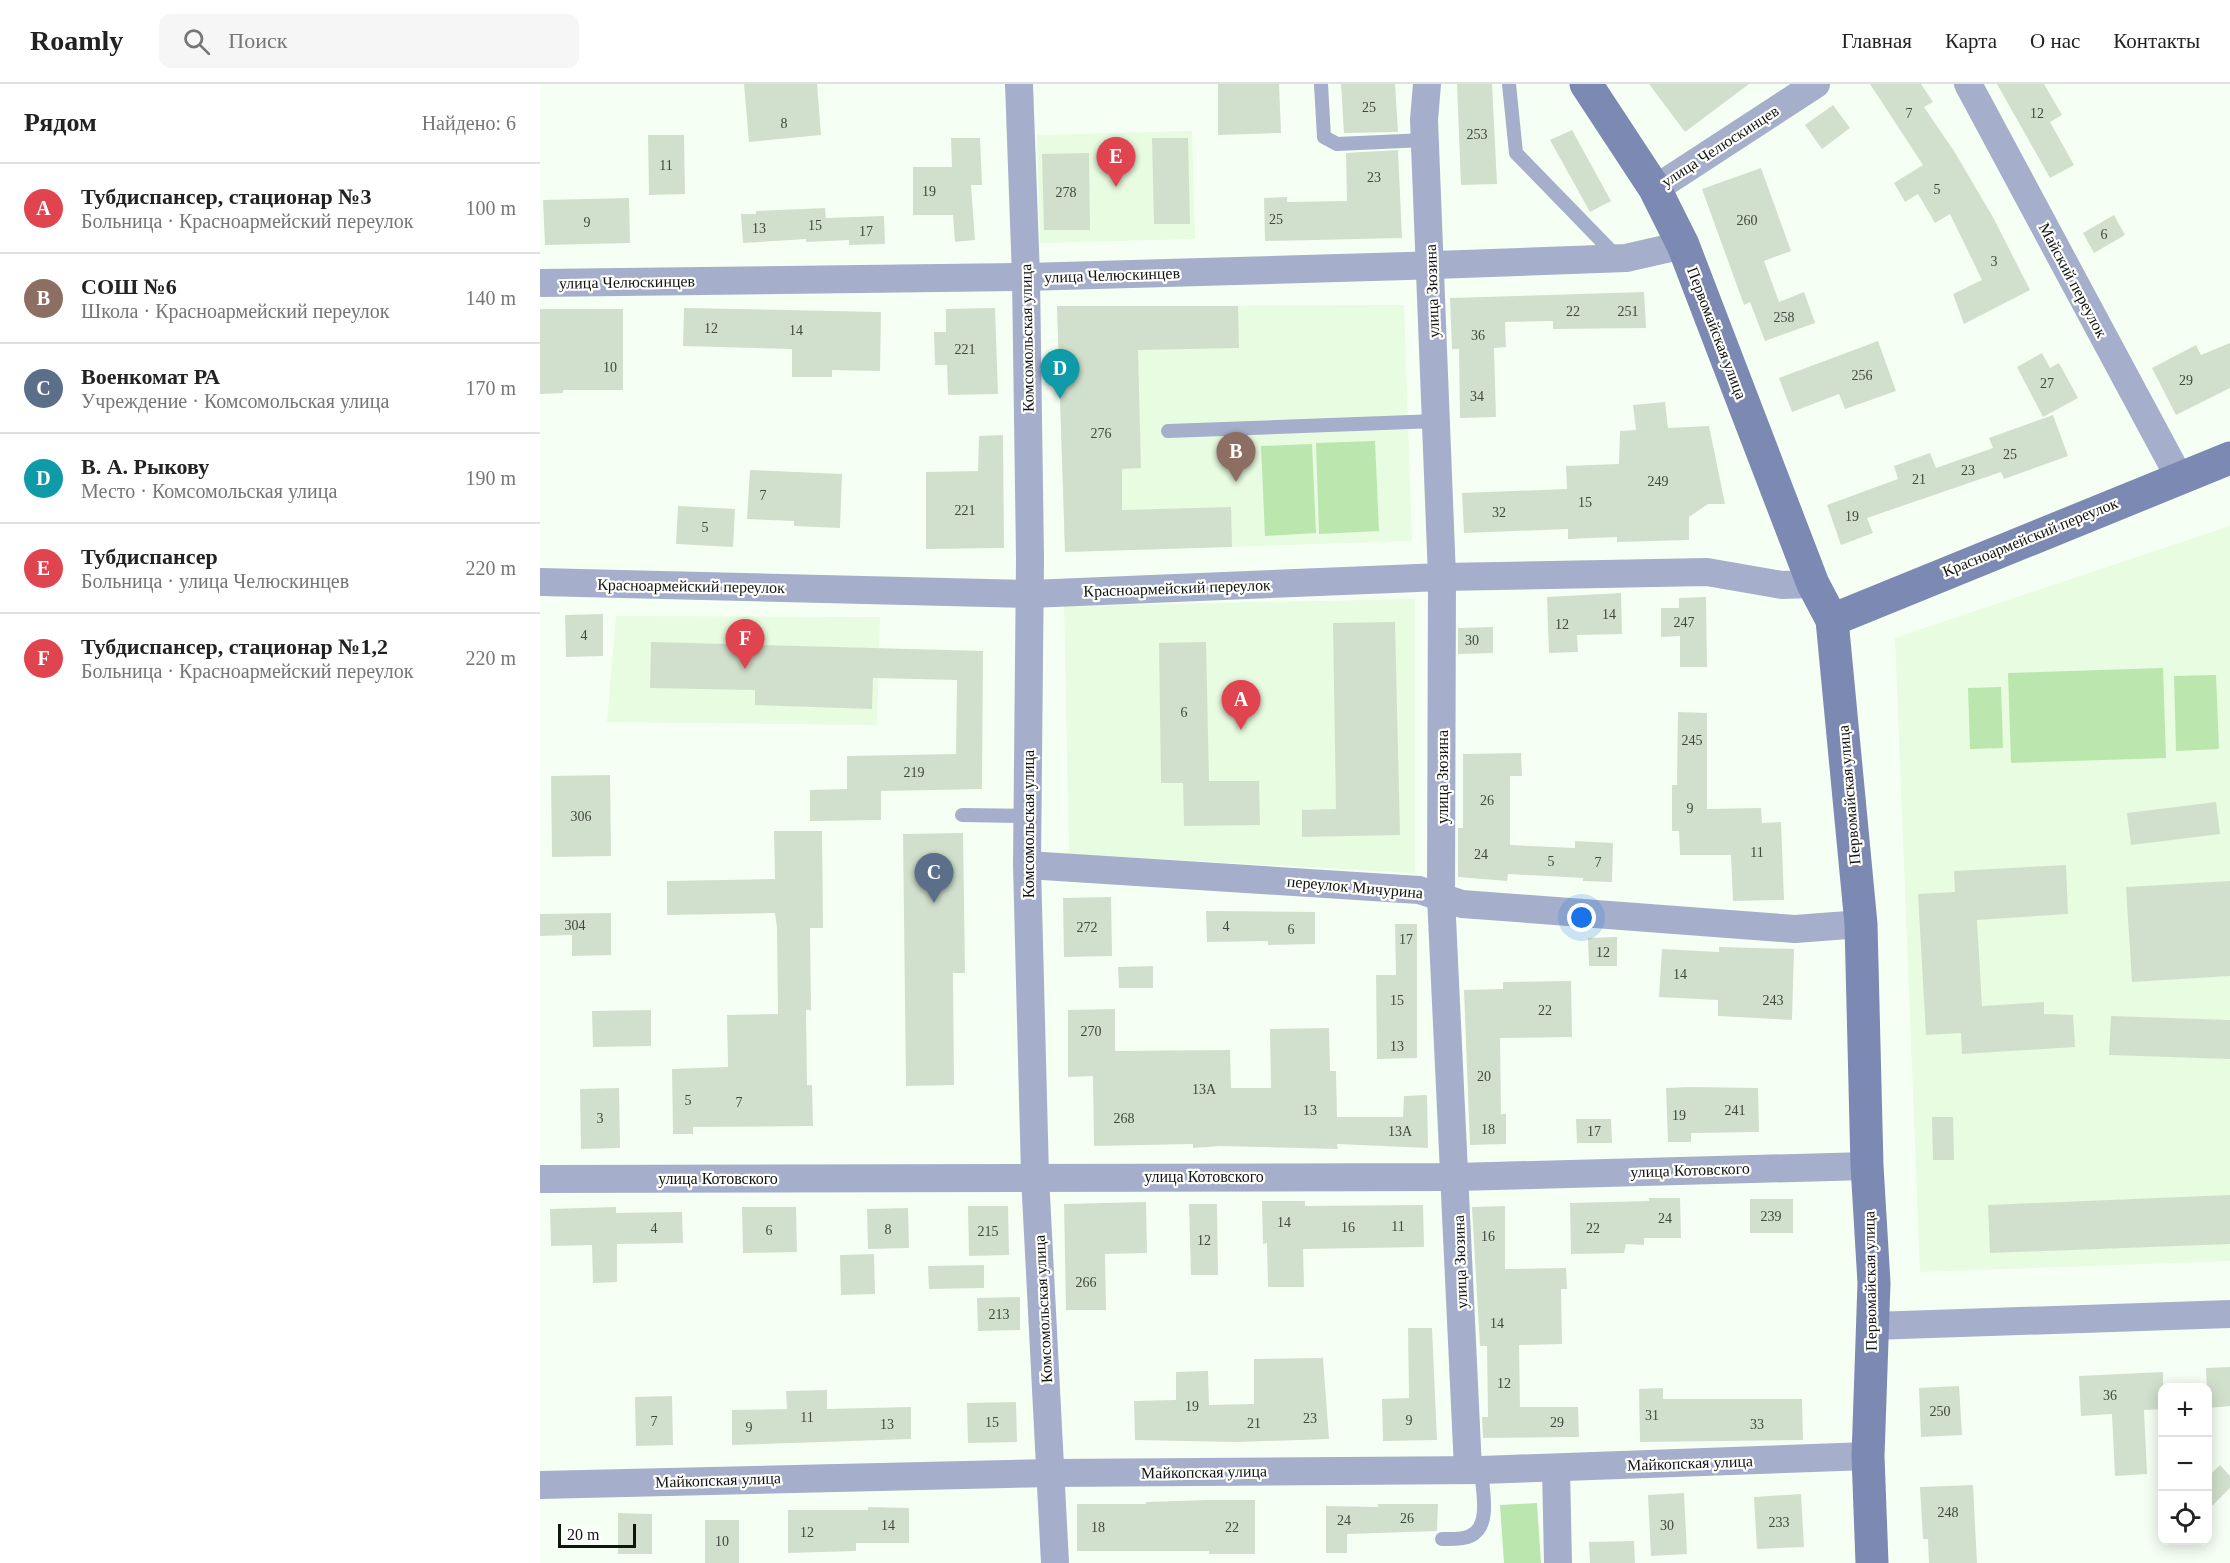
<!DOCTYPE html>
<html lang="ru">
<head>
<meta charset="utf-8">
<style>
  :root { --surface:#fff; --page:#f6f6f6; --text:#222; --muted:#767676; --line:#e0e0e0; --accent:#4257cb }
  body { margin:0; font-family:"Times New Roman",serif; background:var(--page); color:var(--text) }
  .controls { position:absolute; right:18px; bottom:18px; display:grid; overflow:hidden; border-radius:12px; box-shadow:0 3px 15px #0003 }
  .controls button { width:54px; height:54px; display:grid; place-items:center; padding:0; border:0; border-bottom:2px solid var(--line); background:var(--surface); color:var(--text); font:30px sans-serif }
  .scale { position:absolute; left:18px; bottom:15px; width:78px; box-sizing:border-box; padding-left:6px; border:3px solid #10150e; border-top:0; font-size:16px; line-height:21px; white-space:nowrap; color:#10150e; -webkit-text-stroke:4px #fff; paint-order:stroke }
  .you { position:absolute; left:1042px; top:834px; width:21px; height:21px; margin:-15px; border:4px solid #fff; border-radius:50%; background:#1a73e8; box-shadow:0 0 0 9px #1a73e833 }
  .badge { display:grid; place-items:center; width:39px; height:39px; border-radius:50%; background:var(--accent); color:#fff; font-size:20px; font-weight:700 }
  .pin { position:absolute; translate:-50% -50px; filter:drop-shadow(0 2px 3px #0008) }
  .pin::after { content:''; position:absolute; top:32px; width:21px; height:18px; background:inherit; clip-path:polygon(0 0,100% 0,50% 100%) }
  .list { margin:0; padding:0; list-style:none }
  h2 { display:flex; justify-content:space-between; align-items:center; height:78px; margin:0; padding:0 24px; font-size:26px }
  h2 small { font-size:20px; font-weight:400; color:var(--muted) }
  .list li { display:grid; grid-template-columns:39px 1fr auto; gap:18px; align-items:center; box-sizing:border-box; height:90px; padding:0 24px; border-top:2px solid var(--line) }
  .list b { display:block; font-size:22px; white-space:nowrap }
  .list p { margin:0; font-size:20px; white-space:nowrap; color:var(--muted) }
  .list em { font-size:20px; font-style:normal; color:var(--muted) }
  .icon { flex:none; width:33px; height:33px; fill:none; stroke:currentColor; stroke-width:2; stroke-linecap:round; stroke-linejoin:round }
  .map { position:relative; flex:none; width:1690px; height:1479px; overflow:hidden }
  header { display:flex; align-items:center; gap:36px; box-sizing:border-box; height:84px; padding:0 30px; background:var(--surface); border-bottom:2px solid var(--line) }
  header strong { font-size:28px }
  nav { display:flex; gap:33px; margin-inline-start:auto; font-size:21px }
  .search { width:420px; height:54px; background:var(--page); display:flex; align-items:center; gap:15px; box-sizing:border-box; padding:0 21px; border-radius:12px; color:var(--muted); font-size:22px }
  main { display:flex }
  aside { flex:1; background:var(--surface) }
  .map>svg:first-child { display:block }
  .built { fill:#e8fce1 }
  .green { fill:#bbe6ad }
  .building { fill:#d1e0cc }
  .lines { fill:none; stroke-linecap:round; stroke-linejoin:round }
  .lane { stroke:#a5afcc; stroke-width:14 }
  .street { stroke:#a5afcc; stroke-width:28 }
  .secondary { stroke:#7c89b3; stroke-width:33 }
  .labels { text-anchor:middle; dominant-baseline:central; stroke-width:4.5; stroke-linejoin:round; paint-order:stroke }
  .number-label { font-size:14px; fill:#40483e }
  .street-label { font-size:16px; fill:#10150e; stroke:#fff }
</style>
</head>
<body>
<header>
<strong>Roamly</strong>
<div class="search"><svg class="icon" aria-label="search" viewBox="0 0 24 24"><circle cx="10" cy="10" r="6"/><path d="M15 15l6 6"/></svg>Поиск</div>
<nav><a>Главная</a><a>Карта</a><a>О нас</a><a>Контакты</a></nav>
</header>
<main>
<aside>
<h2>Рядом<small>Найдено: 6</small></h2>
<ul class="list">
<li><span class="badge" style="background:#e0444e">A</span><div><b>Тубдиспансер, стационар №3</b><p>Больница · Красноармейский переулок</p></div><em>100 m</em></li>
<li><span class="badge" style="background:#8d6e63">B</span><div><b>СОШ №6</b><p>Школа · Красноармейский переулок</p></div><em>140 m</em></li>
<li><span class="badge" style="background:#5c6f8a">C</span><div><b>Военкомат РА</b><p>Учреждение · Комсомольская улица</p></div><em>170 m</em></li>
<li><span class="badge" style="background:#0f9aa8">D</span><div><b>В. А. Рыкову</b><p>Место · Комсомольская улица</p></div><em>190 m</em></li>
<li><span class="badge" style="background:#e0444e">E</span><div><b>Тубдиспансер</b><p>Больница · улица Челюскинцев</p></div><em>220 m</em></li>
<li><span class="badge" style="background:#e0444e">F</span><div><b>Тубдиспансер, стационар №1,2</b><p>Больница · Красноармейский переулок</p></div><em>220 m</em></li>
</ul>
</aside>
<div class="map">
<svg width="1690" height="1479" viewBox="0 0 1690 1479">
  <rect width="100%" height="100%" fill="#f6fff3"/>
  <g class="built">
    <polygon points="652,47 655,155 500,159 497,51"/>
    <polygon points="864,221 872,457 525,468 517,222"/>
    <polygon points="1690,442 1690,1177 1380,1188 1355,554"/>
    <polygon points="875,515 875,789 529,770 524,522"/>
    <polygon points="76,532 340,533 337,641 67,638"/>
  </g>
  <g class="green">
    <polygon points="835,357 839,447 779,450 776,359"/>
    <polygon points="772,360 776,449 725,452 721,362"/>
    <polygon points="1623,584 1626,674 1471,679 1468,589"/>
    <polygon points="1676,591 1679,665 1636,667 1634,592"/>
    <polygon points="1461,603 1463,664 1430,665 1428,604"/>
    <polygon points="997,1419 1001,1479 964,1479 960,1421"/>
  </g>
  <g class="building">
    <polygon points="204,0 277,0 281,51 209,58"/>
    <polygon points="678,0 739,0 741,49 678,51"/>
    <polygon points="801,0 855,0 858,48 804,49"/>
    <polygon points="917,0 952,0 957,100 921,101"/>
    <polygon points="1109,0 1209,0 1145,48"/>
    <polygon points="1330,0 1381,0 1393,18 1384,23 1414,67 1454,135 1490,206 1424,240 1413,210 1442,196 1410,130 1395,139 1378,110 1365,118 1354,99 1383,81"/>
    <polygon points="1457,0 1504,0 1522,31 1510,38 1534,81 1510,94"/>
    <polygon points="1293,21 1310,44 1282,65 1265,41"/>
    <polygon points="1032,46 1071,117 1050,128 1010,56"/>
    <polygon points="108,51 144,51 145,110 109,111"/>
    <polygon points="411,54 440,54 442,101 431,101 435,156 415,158 413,131 373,131 373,83 412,83"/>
    <polygon points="612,54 648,54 650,140 614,140"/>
    <polygon points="858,66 862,154 725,157 724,114 747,113 747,118 807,117 806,69"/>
    <polygon points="549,69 550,146 504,146 502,70"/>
    <polygon points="1221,84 1251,167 1224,177 1239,218 1264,208 1275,239 1225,257 1210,218 1204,221 1162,105"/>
    <polygon points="89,114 90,159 5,161 3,116"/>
    <polygon points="285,124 286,134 344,132 345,160 309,161 309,156 266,158 266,155 203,159 201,130 216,130 216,127"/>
    <polygon points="1574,131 1585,151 1554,169 1543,149"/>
    <polygon points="1104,208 1106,244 1013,245 1013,237 965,238 966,263 954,264 956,333 920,334 919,265 912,265 910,214"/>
    <polygon points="517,222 698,222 699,264 598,266 601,384 582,385 582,426 691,423 692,463 525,468"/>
    <polygon points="144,224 341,228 340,287 292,286 292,293 252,293 252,265 143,262"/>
    <polygon points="455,224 458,310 408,311 407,281 395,281 394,248 406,248 406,225"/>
    <polygon points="0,225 83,225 83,306 23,306 23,309 0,310"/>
    <polygon points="1338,257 1356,307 1305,325 1299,310 1252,328 1239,294"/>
    <polygon points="1690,259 1690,304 1636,331 1612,284 1656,261 1661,271"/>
    <polygon points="1502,269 1510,284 1519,279 1538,314 1503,333 1477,283"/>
    <polygon points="1125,318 1128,344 1169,342 1185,420 1168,420 1149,433 1149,456 1077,458 1077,453 1028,455 1028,445 924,449 922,409 1027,405 1026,382 1079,380 1080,347 1096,346 1093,321"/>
    <polygon points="1513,331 1528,372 1464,395 1461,388 1327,434 1333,449 1301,461 1287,421 1358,395 1354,382 1390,369 1396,384 1453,364 1449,354"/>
    <polygon points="463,351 464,464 386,465 386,388 438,387 439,352"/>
    <polygon points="210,386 302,390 300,444 254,442 254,437 207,435"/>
    <polygon points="138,422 195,425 193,463 136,460"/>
    <polygon points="1081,509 1082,550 1037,551 1038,568 1009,569 1007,513"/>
    <polygon points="1166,513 1167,583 1140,583 1140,552 1121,553 1121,524 1139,524 1139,514"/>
    <polygon points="63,530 63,572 26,573 25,531"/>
    <polygon points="855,538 860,751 762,753 762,726 796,725 793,539"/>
    <polygon points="953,543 953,569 918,570 918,544"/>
    <polygon points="111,558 443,567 442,705 341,707 341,736 270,737 270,706 307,705 307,672 416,670 417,596 333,594 332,625 215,621 215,606 110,604"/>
    <polygon points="666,558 669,697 719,697 720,741 644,742 643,699 621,699 619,559"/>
    <polygon points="1138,628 1167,629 1167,725 1221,724 1222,739 1241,738 1244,816 1193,817 1191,771 1140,771 1139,747 1132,747 1132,701 1137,701"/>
    <polygon points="981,669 982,692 970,692 970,761 1035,764 1035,757 1073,759 1072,798 1043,797 1043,794 968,790 967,797 918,793 918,744 923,744 923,670"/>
    <polygon points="70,691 71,772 12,773 11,692"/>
    <polygon points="1676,718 1680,750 1591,761 1587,729"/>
    <polygon points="234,747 282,747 283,844 270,844 271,926 266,926 267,1001 272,1001 273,1042 153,1043 153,1050 133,1050 132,985 188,983 187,931 238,930 237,844 235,829 127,831 127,797 235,795"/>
    <polygon points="423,749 425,889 413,889 414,1001 366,1002 363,750"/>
    <polygon points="1526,781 1528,830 1437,836 1442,922 1504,918 1504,930 1533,931 1535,963 1422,970 1421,949 1386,951 1378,810 1415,808 1414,787"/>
    <polygon points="1690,797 1690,892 1592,898 1586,803"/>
    <polygon points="571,813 572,872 524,873 523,814"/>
    <polygon points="666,827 775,828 775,860 728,861 728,857 667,858"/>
    <polygon points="71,829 71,871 32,872 32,851 0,852 0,830"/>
    <polygon points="855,840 877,840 877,974 837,975 836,891 856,891"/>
    <polygon points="1077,853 1077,882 1049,882 1048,854"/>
    <polygon points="1179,863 1254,865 1252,936 1178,932 1178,916 1119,913 1122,865 1179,868"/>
    <polygon points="613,882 613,904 579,904 578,883"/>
    <polygon points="1031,897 1032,953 960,954 961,1030 966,1030 966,1060 930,1061 924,906 963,905 963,898"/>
    <polygon points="575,925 575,967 690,966 691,1004 731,1004 730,945 789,944 790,987 796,987 797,1033 863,1033 864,1012 887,1011 888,1064 797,1060 798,1065 680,1062 653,1064 653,1060 554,1062 553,992 528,993 528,926"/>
    <polygon points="111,926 111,962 53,963 52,927"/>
    <polygon points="1571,932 1690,936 1690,975 1569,971"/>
    <polygon points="1151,1003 1218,1004 1219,1048 1151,1049 1151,1058 1128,1058 1126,1004"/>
    <polygon points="79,1004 80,1064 41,1065 40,1005"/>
    <polygon points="1392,1033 1413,1033 1414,1076 1393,1076"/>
    <polygon points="1036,1035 1071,1035 1072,1059 1037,1059"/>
    <polygon points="1690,1111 1690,1160 1450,1169 1448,1121"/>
    <polygon points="1109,1114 1140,1114 1141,1154 1104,1154 1104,1161 1086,1160 1084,1169 1031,1170 1030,1119 1109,1117"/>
    <rect x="1210" y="1115" width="43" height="34"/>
    <polygon points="722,1117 765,1117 765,1122 883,1121 884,1163 763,1165 764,1203 728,1203 727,1159 723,1160"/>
    <polygon points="606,1118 607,1169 565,1170 566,1226 526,1226 524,1120"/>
    <polygon points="649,1120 677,1120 678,1191 651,1191"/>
    <polygon points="428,1122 468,1122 469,1171 429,1172"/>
    <polygon points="965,1122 965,1185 1026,1184 1027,1205 1021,1205 1022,1260 979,1261 980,1323 1038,1323 1039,1353 943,1354 942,1333 948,1333 947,1262 940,1262 932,1123"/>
    <polygon points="76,1123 76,1129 142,1128 143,1159 77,1160 77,1198 53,1199 52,1161 11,1162 10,1125"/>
    <polygon points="202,1123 256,1123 257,1168 203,1169"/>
    <polygon points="368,1124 369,1164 328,1165 327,1125"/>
    <polygon points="334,1170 335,1210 301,1211 300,1171"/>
    <polygon points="444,1181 444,1204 389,1205 388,1182"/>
    <polygon points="480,1213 480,1246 438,1247 437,1214"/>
    <polygon points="868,1244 892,1244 897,1356 843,1357 842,1315 869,1314"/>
    <polygon points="783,1274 789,1355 697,1358 595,1356 594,1317 636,1316 636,1288 668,1287 669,1321 714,1320 714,1275"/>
    <polygon points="1690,1283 1690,1322 1668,1324 1666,1284"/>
    <polygon points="1623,1288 1623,1325 1604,1326 1607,1390 1575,1392 1572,1330 1541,1332 1539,1292"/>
    <polygon points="1419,1302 1422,1351 1381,1353 1379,1304"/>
    <polygon points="1123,1304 1123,1315 1262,1315 1263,1356 1100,1358 1099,1305"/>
    <polygon points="287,1306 287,1325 371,1323 371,1355 192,1361 192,1326 247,1325 246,1307"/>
    <polygon points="132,1312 133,1361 96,1362 95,1313"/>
    <polygon points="476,1318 477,1358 428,1359 427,1319"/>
    <polygon points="1680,1381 1690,1392 1690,1404 1668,1426 1668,1393"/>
    <polygon points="1433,1401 1437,1479 1389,1479 1388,1455 1383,1455 1380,1403"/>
    <polygon points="1144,1409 1147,1470 1111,1472 1108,1411"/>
    <polygon points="1261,1410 1264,1463 1217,1465 1214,1413"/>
    <polygon points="669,1416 715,1416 715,1470 669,1470 669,1467 537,1467 537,1420 606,1420 606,1418"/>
    <polygon points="838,1420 898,1420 897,1447 807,1450 807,1469 786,1469 786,1422 838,1423"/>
    <polygon points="328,1423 369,1424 369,1459 316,1459 316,1467 248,1469 248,1426 328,1426"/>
    <polygon points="78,1429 112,1430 112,1470 78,1470"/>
    <rect x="165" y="1436" width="34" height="43"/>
    <polygon points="1094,1457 1095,1479 1050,1479 1049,1458"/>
  </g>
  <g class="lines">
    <g class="lane">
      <polyline points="781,0 784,53 797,60 885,56"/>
      <polyline points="969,0 976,69 1077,173"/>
      <polyline points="628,347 897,337"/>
      <polyline points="422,731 486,732"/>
      <path d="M902 1455C911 1455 922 1456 930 1452 952 1443 942 1404 941 1386"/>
    </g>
    <g class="street">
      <polyline points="479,0 486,193 490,474 487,781 495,1092 515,1479"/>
      <polyline points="887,0 884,36 902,493 901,813 928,1385"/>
      <polyline points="1428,0 1639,393"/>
      <polyline points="1115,105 1276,0"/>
      <polyline points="0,199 486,193 867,182 1086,174 1143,161"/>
      <polyline points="0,498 490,510 902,493 1167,488 1242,501 1273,500"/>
      <polyline points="487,781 879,806 922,820 1255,845 1321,840"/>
      <polyline points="0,1095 916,1093 1327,1082"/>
      <polyline points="1332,1242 1690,1230"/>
      <polyline points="1016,1384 1018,1479"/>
      <polyline points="0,1401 512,1389 941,1386 1328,1372"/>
    </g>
    <g class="secondary">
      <polyline points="1046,0 1115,105 1143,161 1273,500 1292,536 1321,840 1327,1082 1334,1199 1328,1372 1332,1479"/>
      <polyline points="1292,536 1690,374"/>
    </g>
  </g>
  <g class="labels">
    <g class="number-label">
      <text x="829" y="23">25</text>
      <text x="1369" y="29">7</text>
      <text x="1497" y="29">12</text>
      <text x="244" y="39">8</text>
      <text x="937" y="50">253</text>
      <text x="126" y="81">11</text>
      <text x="834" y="93">23</text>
      <text x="1397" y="105">5</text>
      <text x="389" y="107">19</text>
      <text x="526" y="108">278</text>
      <text x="736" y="135">25</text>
      <text x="1207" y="136">260</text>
      <text x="47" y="138">9</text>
      <text x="275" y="141">15</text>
      <text x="219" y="144">13</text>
      <text x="326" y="147">17</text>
      <text x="1564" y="150">6</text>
      <text x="1454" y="177">3</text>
      <text x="1033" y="227">22</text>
      <text x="1088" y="227">251</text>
      <text x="1244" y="233">258</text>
      <text x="171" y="244">12</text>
      <text x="256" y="246">14</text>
      <text x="938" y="251">36</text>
      <text x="425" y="265">221</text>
      <text x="70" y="283">10</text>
      <text x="1322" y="291">256</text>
      <text x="1646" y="296">29</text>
      <text x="1507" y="299">27</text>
      <text x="937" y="312">34</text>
      <text x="561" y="349">276</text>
      <text x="1470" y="370">25</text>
      <text x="1428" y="386">23</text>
      <text x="1379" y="395">21</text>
      <text x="1118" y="397">249</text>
      <text x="223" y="411">7</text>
      <text x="1045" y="418">15</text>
      <text x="425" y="426">221</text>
      <text x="959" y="428">32</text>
      <text x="1312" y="432">19</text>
      <text x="165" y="443">5</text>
      <text x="1069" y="530">14</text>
      <text x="1144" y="538">247</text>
      <text x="1022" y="540">12</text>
      <text x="44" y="551">4</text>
      <text x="932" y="556">30</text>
      <text x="644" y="628">6</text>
      <text x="1152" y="656">245</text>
      <text x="374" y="688">219</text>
      <text x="947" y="716">26</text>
      <text x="1150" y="724">9</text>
      <text x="41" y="732">306</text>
      <text x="1217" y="768">11</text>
      <text x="941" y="770">24</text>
      <text x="1011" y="777">5</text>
      <text x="1058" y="778">7</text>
      <text x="35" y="841">304</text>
      <text x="686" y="842">4</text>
      <text x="547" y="843">272</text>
      <text x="751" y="845">6</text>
      <text x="866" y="855">17</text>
      <text x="1063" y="868">12</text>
      <text x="1140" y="890">14</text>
      <text x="857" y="916">15</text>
      <text x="1233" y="916">243</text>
      <text x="1005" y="926">22</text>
      <text x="551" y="947">270</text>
      <text x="857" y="962">13</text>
      <text x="944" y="992">20</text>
      <text x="664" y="1005">13А</text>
      <text x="148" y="1016">5</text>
      <text x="199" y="1018">7</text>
      <text x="770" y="1026">13</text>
      <text x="1195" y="1026">241</text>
      <text x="1139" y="1031">19</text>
      <text x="60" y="1034">3</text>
      <text x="584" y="1034">268</text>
      <text x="948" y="1045">18</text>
      <text x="860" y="1047">13А</text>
      <text x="1054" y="1047">17</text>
      <text x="1231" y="1132">239</text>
      <text x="1125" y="1134">24</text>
      <text x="744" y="1138">14</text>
      <text x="858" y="1142">11</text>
      <text x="808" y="1143">16</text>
      <text x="114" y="1144">4</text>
      <text x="1053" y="1144">22</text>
      <text x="348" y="1145">8</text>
      <text x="229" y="1146">6</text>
      <text x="448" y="1147">215</text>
      <text x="948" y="1152">16</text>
      <text x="664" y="1156">12</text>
      <text x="546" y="1198">266</text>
      <text x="459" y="1230">213</text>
      <text x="957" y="1239">14</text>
      <text x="964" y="1299">12</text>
      <text x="1570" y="1311">36</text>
      <text x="652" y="1322">19</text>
      <text x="1400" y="1327">250</text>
      <text x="1112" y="1331">31</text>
      <text x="267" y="1333">11</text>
      <text x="770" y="1334">23</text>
      <text x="869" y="1336">9</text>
      <text x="114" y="1337">7</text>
      <text x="452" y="1338">15</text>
      <text x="1017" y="1338">29</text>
      <text x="714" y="1339">21</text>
      <text x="347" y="1340">13</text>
      <text x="1217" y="1340">33</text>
      <text x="209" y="1343">9</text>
      <text x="1408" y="1428">248</text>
      <text x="867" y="1434">26</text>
      <text x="804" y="1436">24</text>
      <text x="1239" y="1438">233</text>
      <text x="348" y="1441">14</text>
      <text x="1127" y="1441">30</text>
      <text x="558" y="1443">18</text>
      <text x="692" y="1443">22</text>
      <text x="267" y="1448">12</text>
      <text x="182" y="1457">10</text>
    </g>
    <g class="street-label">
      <text transform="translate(1180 62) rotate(-33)">улица Челюскинцев</text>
      <text transform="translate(572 191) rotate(-2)">улица Челюскинцев</text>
      <text transform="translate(1533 196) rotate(62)">Майский переулок</text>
      <text transform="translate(87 198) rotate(-1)">улица Челюскинцев</text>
      <text transform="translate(892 207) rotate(-92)">улица Зюзина</text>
      <text transform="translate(1177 249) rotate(69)">Первомайская улица</text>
      <text transform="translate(487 254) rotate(-91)">Комсомольская улица</text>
      <text transform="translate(1490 453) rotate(-22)">Красноармейский переулок</text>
      <text transform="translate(151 502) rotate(1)">Красноармейский переулок</text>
      <text transform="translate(637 504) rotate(-2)">Красноармейский переулок</text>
      <text transform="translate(902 693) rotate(-90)">улица Зюзина</text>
      <text transform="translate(1309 711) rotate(-95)">Первомайская улица</text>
      <text transform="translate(488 740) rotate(-90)">Комсомольская улица</text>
      <text transform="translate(815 803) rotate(5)">переулок Мичурина</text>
      <text transform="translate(1150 1086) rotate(-2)">улица Котовского</text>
      <text x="664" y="1092">улица Котовского</text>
      <text x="178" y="1094">улица Котовского</text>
      <text transform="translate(920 1178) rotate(-92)">улица Зюзина</text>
      <text transform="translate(1330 1197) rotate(-91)">Первомайская улица</text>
      <text transform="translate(503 1225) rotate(-93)">Комсомольская улица</text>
      <text transform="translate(1150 1379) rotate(-2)">Майкопская улица</text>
      <text transform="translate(664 1388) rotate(-1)">Майкопская улица</text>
      <text transform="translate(178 1396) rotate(-2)">Майкопская улица</text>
    </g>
  </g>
</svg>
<div class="controls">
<button>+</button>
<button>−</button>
<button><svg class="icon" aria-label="locate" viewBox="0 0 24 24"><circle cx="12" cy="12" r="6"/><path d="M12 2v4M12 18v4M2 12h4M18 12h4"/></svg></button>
</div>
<div class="scale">20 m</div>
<div class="you"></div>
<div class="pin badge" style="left:701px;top:646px;background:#e0444e">A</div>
<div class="pin badge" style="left:696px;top:398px;background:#8d6e63">B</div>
<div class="pin badge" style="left:394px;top:819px;background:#5c6f8a">C</div>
<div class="pin badge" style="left:520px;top:315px;background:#0f9aa8">D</div>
<div class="pin badge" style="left:576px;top:103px;background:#e0444e">E</div>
<div class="pin badge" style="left:205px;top:585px;background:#e0444e">F</div>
</div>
</main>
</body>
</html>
